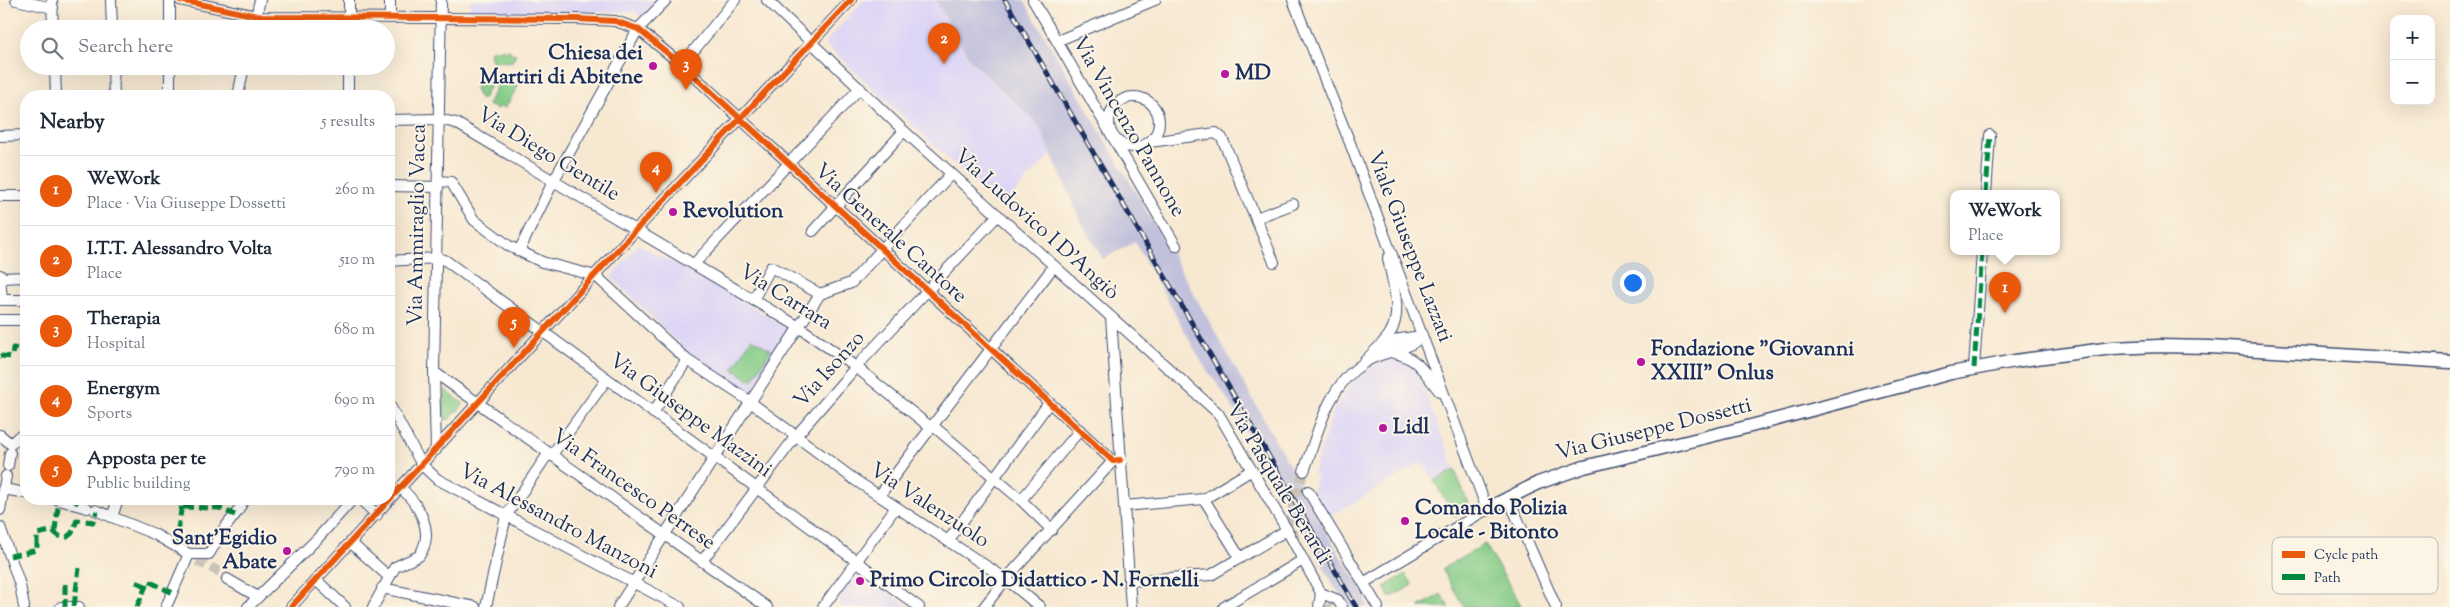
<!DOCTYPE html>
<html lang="en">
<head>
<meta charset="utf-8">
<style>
  :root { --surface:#fff; --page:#f2f2f3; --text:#1f2937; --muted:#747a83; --line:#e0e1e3; --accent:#ea580c }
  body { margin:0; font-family:"Sorts Mill Goudy",serif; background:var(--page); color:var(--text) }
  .controls { position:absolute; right:15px; top:15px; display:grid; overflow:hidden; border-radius:10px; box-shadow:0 5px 20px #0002 }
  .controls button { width:45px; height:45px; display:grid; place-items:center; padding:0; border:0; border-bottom:1px solid var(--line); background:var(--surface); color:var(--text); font:25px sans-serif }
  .you { position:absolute; left:1632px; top:282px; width:18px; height:18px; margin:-12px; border:4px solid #fff; border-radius:50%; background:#1a73e8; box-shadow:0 0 0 8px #1a73e833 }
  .badge { display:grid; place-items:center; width:32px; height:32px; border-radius:50%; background:var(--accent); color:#fff; font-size:16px; font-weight:700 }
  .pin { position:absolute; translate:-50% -41px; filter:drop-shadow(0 1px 2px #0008) }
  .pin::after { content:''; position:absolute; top:26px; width:18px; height:15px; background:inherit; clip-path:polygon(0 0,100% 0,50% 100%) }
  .popup { position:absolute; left:1950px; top:190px; width:110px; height:65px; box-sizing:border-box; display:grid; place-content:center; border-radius:10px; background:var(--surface); filter:drop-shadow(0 1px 4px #0005); font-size:16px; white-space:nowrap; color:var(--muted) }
  .popup b { font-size:19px; color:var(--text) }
  .popup::after { content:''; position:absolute; left:50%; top:100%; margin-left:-10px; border:10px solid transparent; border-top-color:var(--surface) }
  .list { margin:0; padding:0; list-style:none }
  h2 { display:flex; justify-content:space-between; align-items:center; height:65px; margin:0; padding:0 20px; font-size:21px }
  h2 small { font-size:16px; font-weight:400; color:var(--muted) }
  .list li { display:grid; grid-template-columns:32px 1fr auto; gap:15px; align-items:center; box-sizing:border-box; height:70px; padding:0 20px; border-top:1px solid var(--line) }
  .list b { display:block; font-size:19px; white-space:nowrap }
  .list p { margin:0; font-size:16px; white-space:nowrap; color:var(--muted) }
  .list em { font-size:16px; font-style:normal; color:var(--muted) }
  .icon { flex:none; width:28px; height:28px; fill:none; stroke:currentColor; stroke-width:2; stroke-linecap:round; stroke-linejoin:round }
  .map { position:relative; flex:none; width:2450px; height:607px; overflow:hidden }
  .search { position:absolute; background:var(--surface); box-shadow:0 5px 20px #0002; left:20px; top:20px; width:375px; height:55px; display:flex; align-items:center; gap:12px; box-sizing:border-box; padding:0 18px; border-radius:28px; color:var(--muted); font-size:19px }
  .panel { position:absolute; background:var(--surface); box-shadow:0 5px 20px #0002; left:20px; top:90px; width:375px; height:415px; border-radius:20px }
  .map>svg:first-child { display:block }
  .built { fill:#ddd5f6 }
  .industrial { fill:#c2c1dc }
  .green { fill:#83cb86; stroke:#4f7d72 }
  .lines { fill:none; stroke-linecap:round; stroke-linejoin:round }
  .minor-tunnel { stroke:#cbc3ba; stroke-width:10; stroke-dasharray:10 5; stroke-linecap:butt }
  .minor-casing { stroke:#3c4b6f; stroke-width:12 }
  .major-casing { stroke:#3c4b6f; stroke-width:15 }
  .minor { stroke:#fff; stroke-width:10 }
  .major { stroke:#fff; stroke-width:12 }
  .rail-casing { stroke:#1b2f5e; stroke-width:5 }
  .rail { stroke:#fcf5e5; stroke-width:3; stroke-dasharray:9; stroke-linecap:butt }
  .quiet { stroke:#00873e; stroke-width:5; stroke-dasharray:10 5; stroke-linecap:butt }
  .cycleway-casing { stroke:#fcf5e5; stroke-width:9 }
  .cycleway { stroke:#e8590c; stroke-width:6 }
  .poi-dot { fill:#b5179e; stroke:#fcf5e5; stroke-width:2 }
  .labels { text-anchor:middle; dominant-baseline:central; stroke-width:4; stroke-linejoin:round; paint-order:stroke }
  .poi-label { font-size:21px; font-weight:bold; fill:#1b2f5e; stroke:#fcf5e5; text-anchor:start }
  .street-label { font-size:21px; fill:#1b2f5e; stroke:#fcf5e5 }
  .key { fill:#fcf5e5; stroke:#b8babc; stroke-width:1 }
  .key-label { font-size:14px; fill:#1b2f5e }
</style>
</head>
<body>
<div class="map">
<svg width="2450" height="607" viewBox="0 0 2450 607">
  <rect width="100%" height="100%" fill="#fcf5e5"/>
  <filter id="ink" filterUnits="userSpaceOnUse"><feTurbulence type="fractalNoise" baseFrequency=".02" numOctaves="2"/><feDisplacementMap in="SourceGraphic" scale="10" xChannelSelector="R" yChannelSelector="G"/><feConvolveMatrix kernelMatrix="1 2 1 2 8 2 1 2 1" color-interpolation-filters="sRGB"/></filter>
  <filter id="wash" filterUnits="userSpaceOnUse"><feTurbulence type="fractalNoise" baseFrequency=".0096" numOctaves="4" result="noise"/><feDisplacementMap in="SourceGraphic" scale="20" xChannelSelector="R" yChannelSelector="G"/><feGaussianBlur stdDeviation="1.12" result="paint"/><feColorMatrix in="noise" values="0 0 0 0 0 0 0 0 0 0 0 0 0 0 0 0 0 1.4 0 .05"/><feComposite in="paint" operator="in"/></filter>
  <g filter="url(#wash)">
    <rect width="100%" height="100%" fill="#f7e8d1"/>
    <g class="built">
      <polygon points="470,0 656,0 641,17 635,12 470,12"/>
      <polygon points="864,0 935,0 969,60 1032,118 1042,132 1052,153 1001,208 824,43"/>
      <polygon points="638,244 730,294 790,330 782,348 777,351 749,396 693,357 611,277"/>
      <polygon points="1393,358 1410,363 1416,368 1455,470 1434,481 1423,462 1327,518 1312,491 1317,476 1313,474 1334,409 1356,378 1380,362"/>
      <polygon points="857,569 909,607 840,607 839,593"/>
    </g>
    <polygon class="industrial" points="935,0 1024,0 1170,251 1339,554 1359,584 1367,598 1365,601 1368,607 1348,607 1334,586 1298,519 1297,521 1225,395 1204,366 1135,242 1103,259 1102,258 1080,219 1042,132 1032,118 970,60"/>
    <g class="green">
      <polygon points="491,50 510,50 510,53 516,54 512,62 492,61 489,51"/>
      <polygon points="478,73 494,77 483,99 480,99 475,90"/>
      <polygon points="500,78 505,78 517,84 518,87 505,108 500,106 498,109 488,105"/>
      <polygon points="752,338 771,350 752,381 733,369"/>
      <polygon points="444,389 464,404 450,419 444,420"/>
      <polygon points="1455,470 1470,508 1455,517 1434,481"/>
      <polygon points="1485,544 1522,607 1464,607 1442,569"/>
      <polygon points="1406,574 1413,585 1390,598 1384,587"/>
      <polygon points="1441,594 1449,607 1419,607"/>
    </g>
  </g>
  <g filter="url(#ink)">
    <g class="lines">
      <g class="minor-tunnel">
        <path d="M1295 540C1286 515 1296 495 1304 471"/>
        <polyline points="197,561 222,573 227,579"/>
        <polyline points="1322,590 1331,607"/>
      </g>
      <g class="minor-casing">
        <g id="minor">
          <polyline points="16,0 53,8"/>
          <polyline points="52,0 53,29"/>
          <polyline points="111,0 112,29"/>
          <polyline points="170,0 170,29"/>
          <polyline points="180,0 262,17 576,19 615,21 638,29 682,65 1113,461 1120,460"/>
          <polyline points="767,0 904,131 1218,413 1287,530 1321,593"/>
          <polyline points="1033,0 1176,246"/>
          <polyline points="1293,0 1350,143 1487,509 1365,582"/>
          <polyline points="390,18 390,0"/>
          <polyline points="253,29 260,0"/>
          <polyline points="349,29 349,0"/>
          <polyline points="1057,41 1155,0"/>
          <polyline points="682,65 735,0"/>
          <polyline points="55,66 56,96"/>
          <polyline points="113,66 114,96"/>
          <polyline points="170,66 170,96"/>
          <polyline points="238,96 244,66"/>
          <polyline points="348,96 348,66"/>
          <circle cx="1134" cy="122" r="25"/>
          <polyline points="389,120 439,119 456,123 799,327 856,367 930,427"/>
          <polyline points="0,136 26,135"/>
          <polyline points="1150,142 1216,133 1222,138 1274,262"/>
          <polyline points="438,181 451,182 474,220 509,246 542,262 596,276 687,360 745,398 855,480 1006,579 1040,607"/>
          <polyline points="389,186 438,187"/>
          <polyline points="1986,194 1990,135"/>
          <polyline points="0,196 26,196"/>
          <polyline points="1256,218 1293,204"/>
          <polyline points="813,231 904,131"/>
          <polyline points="519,251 554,180 638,29 666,0"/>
          <polyline points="389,261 437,258 445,260 919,607"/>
          <polyline points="694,264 860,88"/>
          <polyline points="0,275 2,300 26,300"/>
          <polyline points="0,278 26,277"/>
          <polyline points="753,300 771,267 820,294"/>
          <polyline points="1111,317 1131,607"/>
          <polyline points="0,320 26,320"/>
          <polyline points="1383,347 1400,339 1422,336"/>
          <path d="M1394 353C1418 357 1425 374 1440 392"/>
          <path d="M1365 361C1373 352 1383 344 1389 335 1404 313 1392 282 1388 258"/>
          <polyline points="1974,368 1982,252"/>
          <polyline points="434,372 767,607"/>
          <polyline points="389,404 422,465 437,479 680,607"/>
          <polyline points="653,413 687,360"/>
          <polyline points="932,425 1021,500 1052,530"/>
          <polyline points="0,435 11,444"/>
          <polyline points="11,444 18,437 26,434"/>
          <polyline points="436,450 434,372 441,0"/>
          <polyline points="551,456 607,379"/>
          <polyline points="8,466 10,453"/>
          <path d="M1304 471C1318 433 1327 386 1364 363 1384 349 1402 355 1422 336"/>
          <polyline points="3,489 26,493"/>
          <polyline points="1308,491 1378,607"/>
          <polyline points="879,496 1054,266"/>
          <polyline points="1508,497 1556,607"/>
          <polyline points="56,499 87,508"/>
          <polyline points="360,499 377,515"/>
          <polyline points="1204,499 1240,558"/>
          <polyline points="1021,500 1080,430"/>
          <polyline points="1124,506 1204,499 1252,470"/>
          <polyline points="0,510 6,476"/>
          <polyline points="95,510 154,534 189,554 209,554 223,530 238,511 244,499"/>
          <polyline points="112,517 118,499"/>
          <polyline points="0,527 20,585 24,607"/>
          <polyline points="948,541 1049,403"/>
          <polyline points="351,543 388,576"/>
          <polyline points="702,561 796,436 856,367 998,215"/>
          <polyline points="227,579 258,597"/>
          <polyline points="316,580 345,607"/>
          <polyline points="1129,581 1211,575 1287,530"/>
          <polyline points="382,588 475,607"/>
          <polyline points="1321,593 1338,600 1342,607"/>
          <polyline points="61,607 79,607"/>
          <polyline points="166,607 189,554"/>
          <polyline points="248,607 317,539 353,499"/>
          <polyline points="291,607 636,230 851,0"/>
          <path d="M373 607 395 567 419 556C436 532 419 505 401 488"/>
          <polyline points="486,607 506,516 548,454"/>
          <polyline points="618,607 820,294 851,283 951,174"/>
          <polyline points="823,607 896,507"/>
          <polyline points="984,607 1006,579 1113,461"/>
          <polyline points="1224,607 1303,560"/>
          <polyline points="1319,607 1321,593"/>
        </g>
      </g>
      <g class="major-casing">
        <polyline id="major" points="1487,509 1538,483 1584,467 1747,427 1951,373 2015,361 2112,348 2159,346 2210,347 2450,362"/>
      </g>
      <use href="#minor" class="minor"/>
      <use href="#major" class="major"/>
      <g class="rail-casing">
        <polyline id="rail" points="1005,0 1356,607"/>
      </g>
      <use href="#rail" class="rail"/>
      <g class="quiet">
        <polyline points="1986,194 1990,135"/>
        <polyline points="0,356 12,357 13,348 26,350"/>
        <polyline points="1974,368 1982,252"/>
        <polyline points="75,504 78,499"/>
        <polyline points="183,507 219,508 235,515"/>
        <polyline points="53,531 59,536 67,537 72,533 77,520 93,522 97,511"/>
        <polyline points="175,546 183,499"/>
        <polyline points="10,556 37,550 37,534 55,530 59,500"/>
        <polyline points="136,582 146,586"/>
        <polyline points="65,584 65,607"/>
        <polyline points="74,606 79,568"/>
        <polyline points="137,607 148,581 173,593"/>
      </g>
      <g class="cycleway-casing">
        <g id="cycleway">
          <polyline points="180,0 262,17 576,19 615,21 638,29 682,65 1113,461 1120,460"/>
          <polyline points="291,607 636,230 851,0"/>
        </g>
      </g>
      <use href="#cycleway" class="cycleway"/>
    </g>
  </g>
  <g class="poi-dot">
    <circle cx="653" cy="66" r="5"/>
    <circle cx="1225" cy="74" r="5"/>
    <circle cx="673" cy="212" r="5"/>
    <circle cx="1641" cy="362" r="5"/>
    <circle cx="1383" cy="428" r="5"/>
    <circle cx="1405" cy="521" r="5"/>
    <circle cx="287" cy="551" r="5"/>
    <circle cx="860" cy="581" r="5"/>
  </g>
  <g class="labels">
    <g class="poi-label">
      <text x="643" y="54" text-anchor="end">Chiesa dei<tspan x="643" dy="24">Martiri di Abitene</tspan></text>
      <text x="1235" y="74">MD</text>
      <text x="683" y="212">Revolution</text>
      <text x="1651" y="350">Fondazione "Giovanni<tspan x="1651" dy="24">XXIII" Onlus</tspan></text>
      <text x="1393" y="428">Lidl</text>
      <text x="1415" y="509">Comando Polizia<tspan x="1415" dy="24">Locale - Bitonto</tspan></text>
      <text x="277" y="539" text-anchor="end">Sant'Egidio<tspan x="277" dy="24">Abate</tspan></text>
      <text x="870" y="581">Primo Circolo Didattico - N. Fornelli</text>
    </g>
    <g class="street-label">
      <text transform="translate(1128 127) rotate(60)">Via Vincenzo Pannone</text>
      <text transform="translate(548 155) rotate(31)">Via Diego Gentile</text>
      <text transform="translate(418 225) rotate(-89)">Via Ammiraglio Vacca</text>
      <text transform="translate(1036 225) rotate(42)">Via Ludovico I D'Angiò</text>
      <text transform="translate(890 234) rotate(42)">Via Generale Cantore</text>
      <text transform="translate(1409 247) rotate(69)">Viale Giuseppe Lazzati</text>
      <text transform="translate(785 298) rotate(32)">Via Carrara</text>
      <text transform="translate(830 370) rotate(-48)">Via Isonzo</text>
      <text transform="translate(690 416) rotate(36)">Via Giuseppe Mazzini</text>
      <text transform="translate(1654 430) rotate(-14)">Via Giuseppe Dossetti</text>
      <text transform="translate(1278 484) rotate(59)">Via Pasquale Berardi</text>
      <text transform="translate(633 490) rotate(35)">Via Francesco Perrese</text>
      <text transform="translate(929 506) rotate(33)">Via Valenzuolo</text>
      <text transform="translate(558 522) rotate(28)">Via Alessandro Manzoni</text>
    </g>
  </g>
  <rect x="2272" y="537" width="166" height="57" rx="8" class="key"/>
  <rect x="2282" y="551" width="23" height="7" fill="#e8590c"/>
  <rect x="2282" y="574" width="23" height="6" fill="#00873e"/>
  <g class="key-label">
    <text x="2314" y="559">Cycle path</text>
    <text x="2314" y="582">Path</text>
  </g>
</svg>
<div class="controls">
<button>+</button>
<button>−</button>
</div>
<div class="you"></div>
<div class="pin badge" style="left:2005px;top:313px">1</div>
<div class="popup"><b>WeWork</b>Place</div>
<div class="pin badge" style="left:944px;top:64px">2</div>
<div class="pin badge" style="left:686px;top:90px">3</div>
<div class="pin badge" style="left:656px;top:193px">4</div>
<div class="pin badge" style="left:514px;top:348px">5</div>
<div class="search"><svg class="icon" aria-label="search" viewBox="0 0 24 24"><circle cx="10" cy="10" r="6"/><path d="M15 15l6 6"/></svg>Search here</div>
<section class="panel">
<h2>Nearby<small>5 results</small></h2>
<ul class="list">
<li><span class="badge">1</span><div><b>WeWork</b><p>Place · Via Giuseppe Dossetti</p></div><em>260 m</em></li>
<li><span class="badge">2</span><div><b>I.T.T. Alessandro Volta</b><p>Place</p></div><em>510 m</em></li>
<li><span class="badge">3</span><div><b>Therapia</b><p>Hospital</p></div><em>680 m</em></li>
<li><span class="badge">4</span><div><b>Energym</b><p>Sports</p></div><em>690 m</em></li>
<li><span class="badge">5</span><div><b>Apposta per te</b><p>Public building</p></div><em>790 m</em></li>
</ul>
</section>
</div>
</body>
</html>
